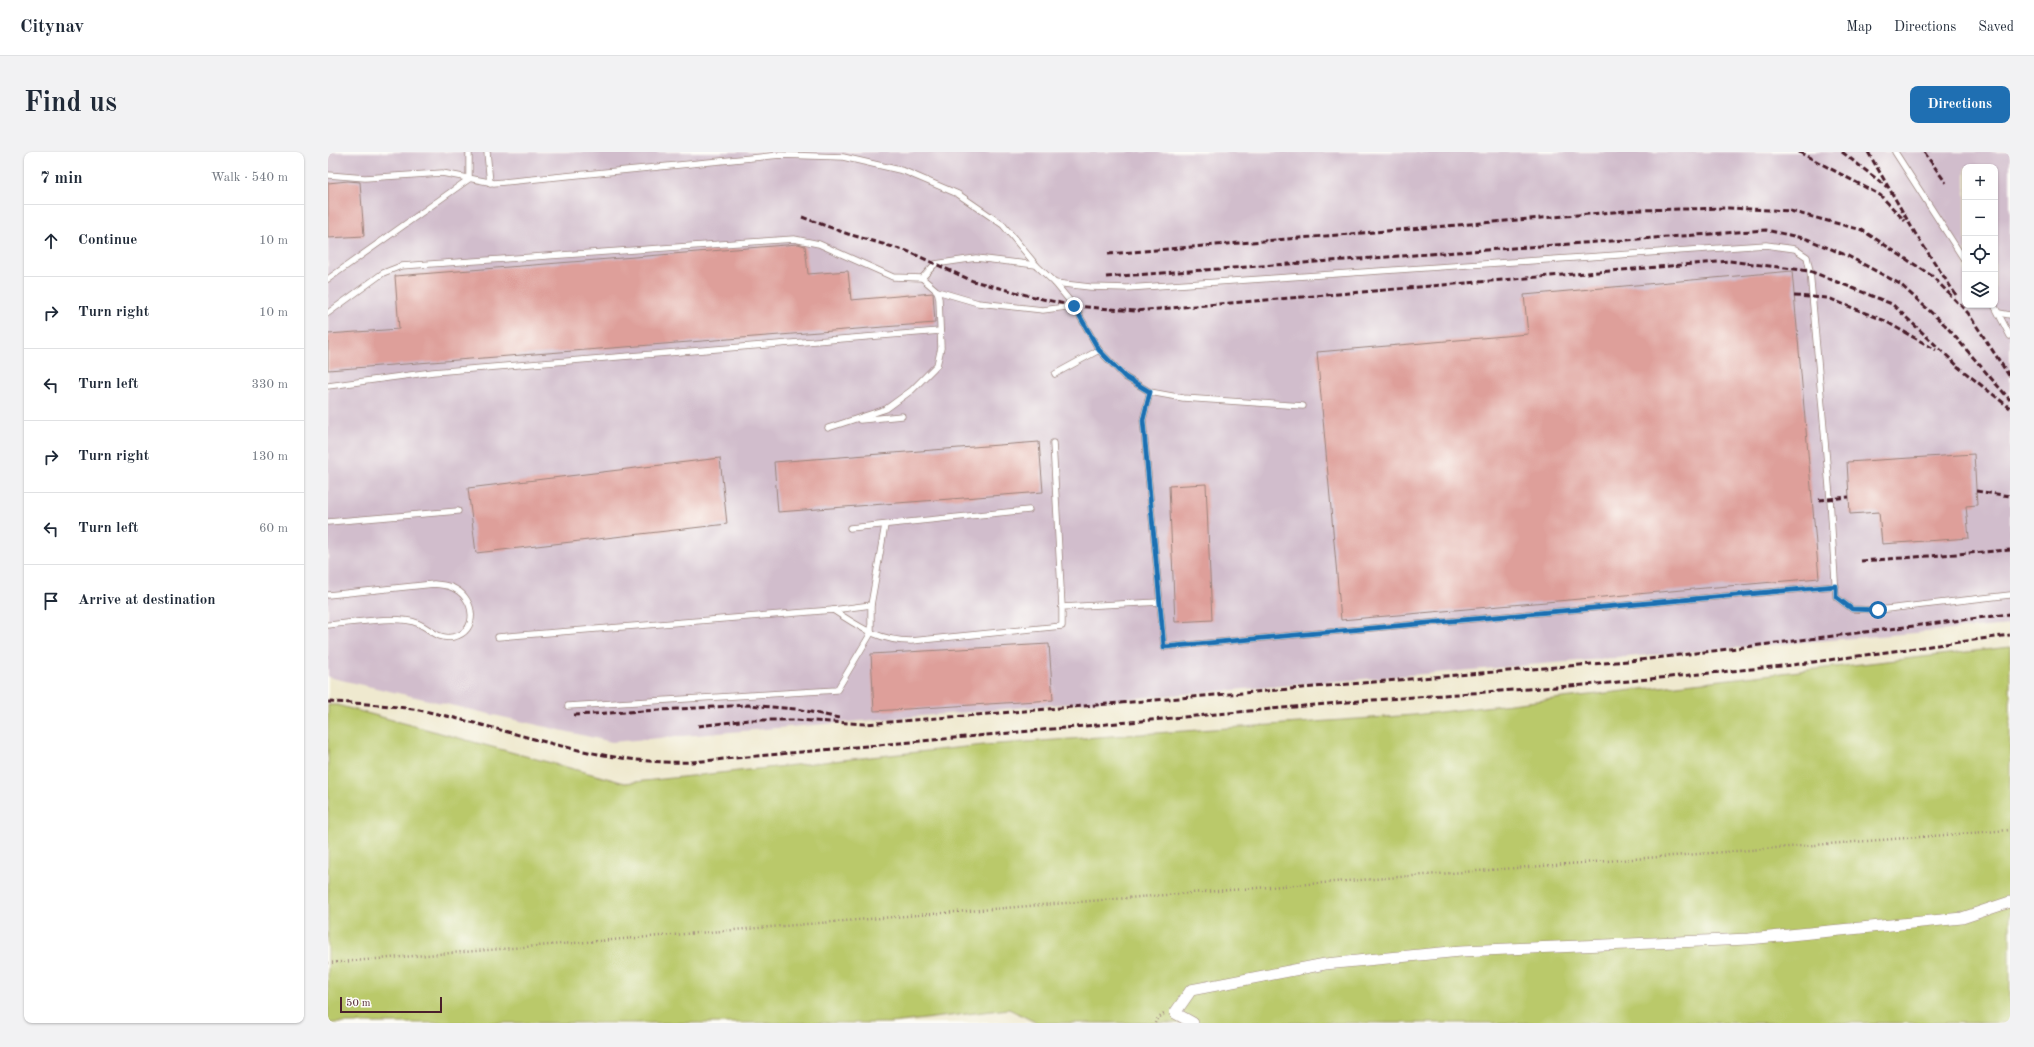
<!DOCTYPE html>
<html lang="en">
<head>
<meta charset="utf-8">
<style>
  :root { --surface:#fff; --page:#f2f2f3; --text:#1f2937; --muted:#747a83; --line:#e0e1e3; --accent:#1f6fb2 }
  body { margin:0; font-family:"Old Standard TT",serif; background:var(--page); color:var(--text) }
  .controls { position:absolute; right:12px; top:12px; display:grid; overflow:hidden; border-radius:8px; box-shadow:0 1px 3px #0004 }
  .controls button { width:36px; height:36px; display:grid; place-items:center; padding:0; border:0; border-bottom:1px solid var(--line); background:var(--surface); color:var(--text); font:20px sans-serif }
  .scale { position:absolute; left:12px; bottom:10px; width:102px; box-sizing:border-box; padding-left:4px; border:2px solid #4a1f2b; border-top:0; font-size:11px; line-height:14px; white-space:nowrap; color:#4a1f2b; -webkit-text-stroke:3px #fdfcf7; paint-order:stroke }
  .stop { position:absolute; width:12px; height:12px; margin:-9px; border:3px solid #1f6fb2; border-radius:50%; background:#fff }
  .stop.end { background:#1f6fb2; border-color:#fff; box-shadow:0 1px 4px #0008 }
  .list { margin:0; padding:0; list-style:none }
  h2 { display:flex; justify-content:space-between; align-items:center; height:52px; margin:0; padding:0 16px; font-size:17px }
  h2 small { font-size:13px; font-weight:400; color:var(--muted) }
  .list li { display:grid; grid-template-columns:26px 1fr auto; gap:12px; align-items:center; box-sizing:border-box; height:72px; padding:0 16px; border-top:1px solid var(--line) }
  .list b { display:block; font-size:15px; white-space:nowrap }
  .list em { font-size:13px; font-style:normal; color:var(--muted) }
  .icon { flex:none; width:22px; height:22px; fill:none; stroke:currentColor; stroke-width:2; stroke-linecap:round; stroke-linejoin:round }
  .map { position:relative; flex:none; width:1682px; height:871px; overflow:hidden; border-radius:8px }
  header { display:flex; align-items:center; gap:24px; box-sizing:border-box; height:56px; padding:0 20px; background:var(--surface); border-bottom:1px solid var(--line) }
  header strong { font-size:19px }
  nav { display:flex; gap:22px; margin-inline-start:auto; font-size:14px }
  .intro { display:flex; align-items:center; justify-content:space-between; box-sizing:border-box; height:96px; padding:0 24px }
  h1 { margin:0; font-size:28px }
  .button { padding:10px 18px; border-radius:8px; background:var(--accent); color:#fff; font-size:14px; font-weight:700 }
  main { display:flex; gap:24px; padding:0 24px }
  aside { flex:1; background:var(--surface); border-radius:8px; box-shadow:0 1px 3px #0004 }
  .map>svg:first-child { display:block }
  .industrial { fill:#d1bdcc; fill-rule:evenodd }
  .green { fill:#bac96b; stroke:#82744b }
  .building { fill:#de9f9a }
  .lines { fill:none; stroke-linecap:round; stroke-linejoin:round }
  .service-casing { stroke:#9c847d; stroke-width:7 }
  .minor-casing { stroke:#9c847d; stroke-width:12 }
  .path { stroke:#9c847d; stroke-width:2.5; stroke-dasharray:1 3; stroke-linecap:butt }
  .service { stroke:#fff; stroke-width:5.5 }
  .minor { stroke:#fff; stroke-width:11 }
  .rail { stroke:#4a1f2b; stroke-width:3; stroke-dasharray:6 3; stroke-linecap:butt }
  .route { stroke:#1f6fb2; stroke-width:5 }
</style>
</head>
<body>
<header>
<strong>Citynav</strong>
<nav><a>Map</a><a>Directions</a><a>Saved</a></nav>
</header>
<div class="intro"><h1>Find us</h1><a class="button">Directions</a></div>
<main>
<aside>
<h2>7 min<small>Walk · 540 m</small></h2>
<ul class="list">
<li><svg class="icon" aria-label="ahead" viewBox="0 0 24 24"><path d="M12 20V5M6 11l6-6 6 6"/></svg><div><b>Continue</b></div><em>10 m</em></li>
<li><svg class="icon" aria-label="right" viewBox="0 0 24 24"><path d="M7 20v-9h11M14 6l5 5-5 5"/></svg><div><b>Turn right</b></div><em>10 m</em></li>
<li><svg class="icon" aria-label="left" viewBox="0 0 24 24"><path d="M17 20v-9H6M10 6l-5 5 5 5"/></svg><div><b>Turn left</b></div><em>330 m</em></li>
<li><svg class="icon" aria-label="right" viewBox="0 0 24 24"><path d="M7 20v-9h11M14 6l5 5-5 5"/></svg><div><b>Turn right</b></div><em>130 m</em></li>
<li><svg class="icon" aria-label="left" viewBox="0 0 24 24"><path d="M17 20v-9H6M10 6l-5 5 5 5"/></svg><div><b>Turn left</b></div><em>60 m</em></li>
<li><svg class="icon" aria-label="arrive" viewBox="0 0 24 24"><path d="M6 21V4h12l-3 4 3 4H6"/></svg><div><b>Arrive at destination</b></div></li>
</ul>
</aside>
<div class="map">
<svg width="1682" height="871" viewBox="0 0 1682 871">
  <rect width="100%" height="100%" fill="#fdfcf7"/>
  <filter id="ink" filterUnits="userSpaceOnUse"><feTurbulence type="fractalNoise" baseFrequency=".025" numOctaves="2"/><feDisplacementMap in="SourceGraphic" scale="8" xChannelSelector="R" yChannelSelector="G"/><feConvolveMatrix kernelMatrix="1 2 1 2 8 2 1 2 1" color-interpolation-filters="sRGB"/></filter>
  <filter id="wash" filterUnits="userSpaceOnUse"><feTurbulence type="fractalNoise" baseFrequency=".012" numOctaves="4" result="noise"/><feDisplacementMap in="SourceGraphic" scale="16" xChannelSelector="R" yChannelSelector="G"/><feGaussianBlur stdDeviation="0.9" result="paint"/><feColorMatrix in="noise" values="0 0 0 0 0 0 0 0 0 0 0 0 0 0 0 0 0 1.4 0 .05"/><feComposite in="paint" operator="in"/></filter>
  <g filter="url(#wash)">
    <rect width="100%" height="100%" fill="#efe9cf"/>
    <path class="industrial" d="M0 0H1682V473L284 590 0 525ZM1637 15H1667V153H1637Z"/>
    <polygon class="green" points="1682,495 1682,871 709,871 681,857 563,871 0,871 0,553 9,553 297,631 656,593 1086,563"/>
    <g id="blocks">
      <g class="building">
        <polygon points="20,29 32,30 36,84 0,86 0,31"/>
        <polygon points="470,92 477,94 480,122 520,119 523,148 605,141 607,171 0,218 0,182 71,177 67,124"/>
        <polygon points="1464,119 1491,426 1013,468 989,200 1200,182 1196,143"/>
        <polygon points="711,290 715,340 450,360 446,310"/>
        <polygon points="1646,302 1649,353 1638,354 1641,386 1554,392 1551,360 1522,362 1519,310"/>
        <polygon points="392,306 399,372 148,401 140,336"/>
        <polygon points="878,332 884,468 847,470 841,334"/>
        <polygon points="721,492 725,548 546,559 543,502"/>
      </g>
    </g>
  </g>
  <g filter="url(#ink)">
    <use href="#blocks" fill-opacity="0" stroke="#9c847d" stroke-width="1"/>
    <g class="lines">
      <g class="service-casing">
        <g id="service">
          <polyline points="159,0 162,31"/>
          <polyline points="1567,0 1637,109"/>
          <polyline points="0,23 37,26 114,21 166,31 453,3 515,5 576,19 630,42 675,73 708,113 727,131 746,154 771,198 797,225 822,240 855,246 975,254"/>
          <polyline points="594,126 609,139 650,151 715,158 746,154"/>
          <polyline points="0,127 141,27 141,0"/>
          <polyline points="727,131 762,135 799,136 1438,93 1467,97 1479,105 1482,119 1502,346 1508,445 1524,457 1550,458 1682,443"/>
          <polyline points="1666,153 1682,184"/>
          <polyline points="0,161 55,121 73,114 466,87 491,92 565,125 594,126 607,112 648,106 708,113"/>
          <polyline points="1671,161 1682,163"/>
          <polyline points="727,222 771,198"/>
          <polyline points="0,234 105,220 612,179"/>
          <polyline points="822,240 815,268 836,495 1508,434"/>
          <polyline points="532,268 574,264"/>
          <polyline points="500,276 558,257 584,238 609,213 613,196 611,147 609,139"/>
          <polyline points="725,291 734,455"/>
          <polyline points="0,370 130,359"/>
          <polyline points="522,376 701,358"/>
          <path d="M0 443 106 432C113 433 121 433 127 437 147 447 151 480 125 485 109 488 102 476 89 471 70 463 22 471 0 473"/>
          <polyline points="505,458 543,453 557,373"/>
          <path d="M170 485 505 458C532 475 550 489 583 489L734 474V455L832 450"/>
          <polyline points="240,554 509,538 543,481 543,453"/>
        </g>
      </g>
      <g class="minor-casing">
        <polyline id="minor" points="865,871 847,861 863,838 997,812 1133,799 1421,787 1634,766 1682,750"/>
      </g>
      <g class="path">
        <polyline points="0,811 824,744 1682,678"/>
        <polyline points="827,871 828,868 836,862"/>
      </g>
      <use href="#service" class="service"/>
      <use href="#minor" class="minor"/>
      <g class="rail">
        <polyline points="1471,0 1552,43 1577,69"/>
        <polyline points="1514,0 1559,35"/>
        <polyline points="1540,0 1587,81 1628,143"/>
        <polyline points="1596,0 1618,31"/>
        <polyline points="474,65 520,82 579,99 645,129 710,146 746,154 807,159 1401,109 1482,119 1564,152 1633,217"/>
        <polyline points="780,102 1310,58 1401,56 1462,59 1534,78 1604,124 1640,161 1682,225"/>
        <polyline points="778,125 1438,78 1479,87 1520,104 1572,132 1617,173 1682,248"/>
        <polyline points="1466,144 1500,146 1555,168 1608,198"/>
        <polyline points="1629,214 1682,256"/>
        <polyline points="1648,339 1682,344"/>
        <polyline points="1491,348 1521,345"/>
        <polyline points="1533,409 1682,398"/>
        <path d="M0 550C31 551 60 553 91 558 182 576 270 614 364 610L1031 549 1270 532 1464 513 1682 483"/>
        <polyline points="246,563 420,553 469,557 511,566"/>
        <polyline points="370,574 421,568 468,568 538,572 1312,508 1682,462"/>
      </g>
    </g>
  </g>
  <g class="lines" filter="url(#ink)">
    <polyline class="route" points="746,154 771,198 797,225 822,240 815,268 836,495 1508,434 1508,445 1524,457 1550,458"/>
  </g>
</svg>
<div class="controls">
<button>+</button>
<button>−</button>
<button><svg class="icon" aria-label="locate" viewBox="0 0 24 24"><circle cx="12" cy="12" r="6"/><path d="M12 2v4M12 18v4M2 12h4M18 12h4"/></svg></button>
<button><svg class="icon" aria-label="layers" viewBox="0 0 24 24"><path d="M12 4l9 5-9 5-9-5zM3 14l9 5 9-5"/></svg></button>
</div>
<div class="scale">50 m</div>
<div class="stop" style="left:1550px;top:458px"></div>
<div class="stop end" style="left:746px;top:154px"></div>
</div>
</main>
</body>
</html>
